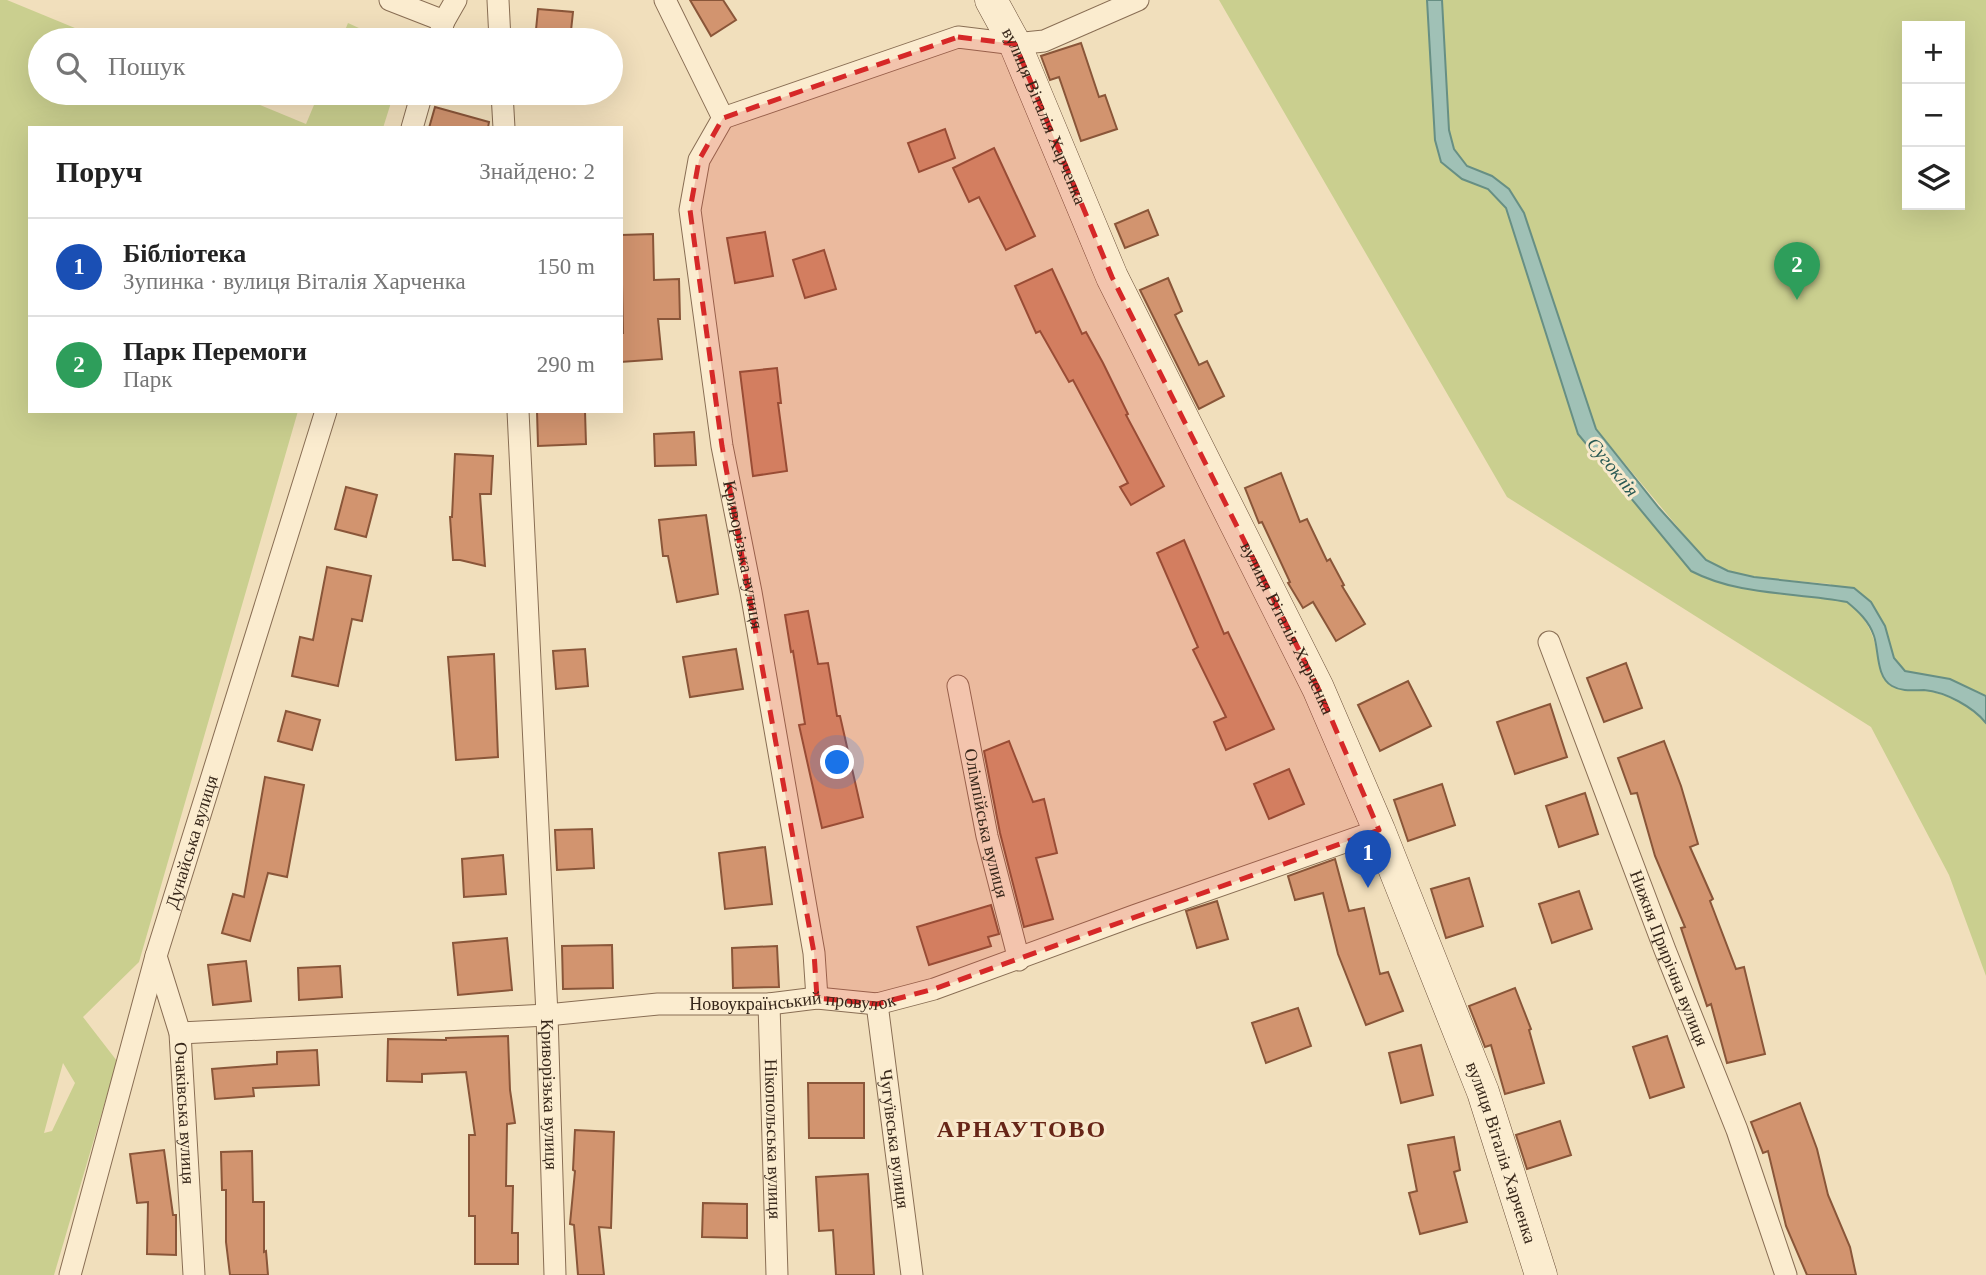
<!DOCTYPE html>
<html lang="uk">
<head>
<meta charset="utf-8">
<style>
  :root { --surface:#fff; --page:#f2f2f2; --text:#222; --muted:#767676; --line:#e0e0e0; --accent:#9c2026 }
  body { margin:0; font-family:"Times New Roman",serif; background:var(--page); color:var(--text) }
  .controls { position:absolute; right:21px; top:21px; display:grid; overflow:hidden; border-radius:0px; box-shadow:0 7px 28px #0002 }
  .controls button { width:63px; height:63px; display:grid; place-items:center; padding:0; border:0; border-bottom:2px solid var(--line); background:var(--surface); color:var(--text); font:35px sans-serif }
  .you { position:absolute; left:838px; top:763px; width:24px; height:24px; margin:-18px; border:5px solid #fff; border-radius:50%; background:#1a73e8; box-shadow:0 0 0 10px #1a73e833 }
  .badge { display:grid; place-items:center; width:46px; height:46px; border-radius:50%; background:var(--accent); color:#fff; font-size:23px; font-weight:700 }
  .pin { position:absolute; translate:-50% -58px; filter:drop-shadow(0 2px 4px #0008) }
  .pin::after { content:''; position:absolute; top:37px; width:24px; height:21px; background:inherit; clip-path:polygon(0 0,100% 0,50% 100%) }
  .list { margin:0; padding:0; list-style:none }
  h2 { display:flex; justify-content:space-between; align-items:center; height:91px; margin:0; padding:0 28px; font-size:30px }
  h2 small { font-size:23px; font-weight:400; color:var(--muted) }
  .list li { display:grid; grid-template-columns:46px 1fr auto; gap:21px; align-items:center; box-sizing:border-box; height:98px; padding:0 28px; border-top:2px solid var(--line) }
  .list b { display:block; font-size:26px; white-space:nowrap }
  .list p { margin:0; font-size:23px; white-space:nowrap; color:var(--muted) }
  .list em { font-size:23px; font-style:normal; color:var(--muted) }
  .icon { flex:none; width:38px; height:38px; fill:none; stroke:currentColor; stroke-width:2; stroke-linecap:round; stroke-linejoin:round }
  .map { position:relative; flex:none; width:1986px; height:1275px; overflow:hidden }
  .search { position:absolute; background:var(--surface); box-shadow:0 7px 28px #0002; left:28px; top:28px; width:595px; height:77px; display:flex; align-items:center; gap:18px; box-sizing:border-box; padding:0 24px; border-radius:38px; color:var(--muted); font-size:26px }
  .panel { position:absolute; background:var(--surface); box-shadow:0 7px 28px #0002; left:28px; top:126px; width:595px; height:287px; border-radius:0px }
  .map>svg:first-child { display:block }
  .green { fill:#cacf8f; fill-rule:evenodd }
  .water { fill:#a0c1b6; stroke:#678f84; stroke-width:2 }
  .building { fill:#d2946f; stroke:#8a5639; stroke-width:2 }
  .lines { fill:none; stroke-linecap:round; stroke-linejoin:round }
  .street-casing { stroke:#896e54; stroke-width:23 }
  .secondary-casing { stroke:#6b4f38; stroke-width:33 }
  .street { stroke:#fbeccf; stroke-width:21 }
  .secondary { stroke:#fbeccf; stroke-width:32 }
  .marked { fill:#d62828; fill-opacity:0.2; stroke:#d62828; stroke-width:5; stroke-dasharray:14 9; stroke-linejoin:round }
  .labels { text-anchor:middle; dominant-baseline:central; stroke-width:6; stroke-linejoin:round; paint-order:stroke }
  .street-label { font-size:18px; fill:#37271a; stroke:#f8e9cc }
  .water-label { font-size:19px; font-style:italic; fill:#285853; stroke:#f8e9cc }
  .district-label { font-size:24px; font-weight:bold; letter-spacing:2px; fill:#672517; stroke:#f8e9cc }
</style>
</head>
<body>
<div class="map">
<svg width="1986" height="1275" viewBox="0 0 1986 1275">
  <rect width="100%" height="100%" fill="#f1dfbc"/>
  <g class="green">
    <path d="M0 0H7L104 40H40V93H231L306 124 319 93H394L383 128H30V411H298L139 962 83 1017 117 1061 54 1275H0ZM63 1063 75 1083 52 1131 44 1133Z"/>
    <path d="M1219 0H1427L1435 140 1441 161 1462 179 1488 189 1506 208 1578 434 1691 571 1847 602C1873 623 1875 642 1882 673L1908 691 1926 690 1946 696 1966 706 1986 723V976L1949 875 1871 727 1507 497Z"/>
    <path d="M1442 0H1986V696L1950 679 1905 671 1894 658 1885 626 1830 584 1754 577 1728 571 1706 561 1596 429 1524 213 1492 176 1467 166 1454 149 1449 130ZM1907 26H1960V205H1907Z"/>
    <polygon points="348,23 385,40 341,40"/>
  </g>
  <path class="water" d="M1427 0H1442L1449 130 1454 149 1467 166 1492 176 1509 189 1524 213 1596 429 1659 508 1706 560 1728 571 1754 577 1854 588 1871 602 1885 626 1894 658 1905 671 1950 679 1986 696V723C1973 707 1946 692 1924 690 1914 690 1902 692 1892 686 1876 677 1879 651 1874 636 1869 621 1858 611 1847 602 1794 592 1739 596 1691 571L1578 434 1506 208 1488 189 1462 179 1441 162 1435 140Z"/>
  <g class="building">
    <polygon points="690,0 723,0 736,20 711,36"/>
    <polygon points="538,9 573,12 570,40 535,40"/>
    <polygon points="1081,43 1099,97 1105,95 1117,129 1081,141 1059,77 1050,80 1041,56"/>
    <polygon points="435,107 489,122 488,128 429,128"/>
    <polygon points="945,129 955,158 919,172 908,143"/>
    <polygon points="994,148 1035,236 1006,250 979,197 969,202 953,168"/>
    <polygon points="1148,210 1158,235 1125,248 1115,224"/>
    <polygon points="765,232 773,276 735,283 727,238"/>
    <polygon points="653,234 654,280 679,279 680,319 658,319 662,359 621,362 621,333 623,333 621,235"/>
    <polygon points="824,250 836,289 805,298 793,260"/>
    <polygon points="1052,269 1082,334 1086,332 1103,363 1128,414 1126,415 1164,486 1131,505 1120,487 1128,483 1073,380 1069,382 1040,331 1036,333 1015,286"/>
    <polygon points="1168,278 1182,311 1175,315 1199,365 1207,361 1224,396 1199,409 1140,290"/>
    <polygon points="777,368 781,403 778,403 787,471 753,476 740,372"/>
    <polygon points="537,411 585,411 586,444 538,446"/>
    <polygon points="694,432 696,465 655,466 654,434"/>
    <polygon points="455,454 493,456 491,494 480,494 485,566 460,560 453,560 450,517 452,517"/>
    <polygon points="1281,473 1300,522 1307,519 1327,561 1330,559 1344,585 1342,586 1365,624 1336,641 1313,602 1303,608 1288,583 1290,582 1262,522 1259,523 1245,488"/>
    <polygon points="346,487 377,495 366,537 335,529"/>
    <polygon points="706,515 718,594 677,602 668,556 663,556 659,520"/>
    <polygon points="1184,540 1224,634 1228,632 1274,729 1226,750 1214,722 1226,717 1193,650 1198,647 1157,553"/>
    <polygon points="327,567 371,576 362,621 352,619 338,686 292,676 300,637 313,640"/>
    <polygon points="808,611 818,664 828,663 837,716 840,716 863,817 822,828 799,725 805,724 793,651 791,652 785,615"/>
    <polygon points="585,649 588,686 556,689 553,651"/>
    <polygon points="736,649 743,689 690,697 683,657"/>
    <polygon points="494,654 498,757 456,760 448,657"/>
    <polygon points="1626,663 1642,708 1604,722 1587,678"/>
    <polygon points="1408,681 1431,726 1380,751 1358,705"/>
    <polygon points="1550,704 1567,757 1515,774 1497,722"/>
    <polygon points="286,711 320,720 312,750 278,741"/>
    <polygon points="1009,741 1033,802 1044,799 1057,853 1036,858 1053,919 1024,927 1000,833 984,751"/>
    <polygon points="1664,741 1681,786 1698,844 1690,847 1713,899 1710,901 1736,969 1744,967 1765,1054 1727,1063 1711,1004 1707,1006 1681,928 1685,927 1655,856 1637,793 1631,794 1618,758"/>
    <polygon points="1289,769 1304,804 1269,819 1254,784"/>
    <polygon points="265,777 304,785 287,877 268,873 250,941 222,933 233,894 244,897"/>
    <polygon points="1442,784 1455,825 1408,841 1394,800"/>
    <polygon points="1585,793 1598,834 1559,847 1546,806"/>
    <polygon points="592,829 594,868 557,870 555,830"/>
    <polygon points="765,847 772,904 725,909 719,853"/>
    <polygon points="503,855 506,894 464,897 462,859"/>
    <polygon points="1335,859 1349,911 1364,908 1380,974 1388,972 1403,1011 1366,1025 1338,954 1323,893 1295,900 1288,876"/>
    <polygon points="1469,878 1483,926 1446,938 1431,889"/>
    <polygon points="1579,891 1592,929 1552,943 1539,904"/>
    <polygon points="1217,901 1228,939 1197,948 1186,911"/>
    <polygon points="991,905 999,934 988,937 991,946 929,965 917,927"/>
    <polygon points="507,938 512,990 458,995 453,943"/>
    <polygon points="612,945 613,988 563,989 562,946"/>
    <polygon points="777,946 779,987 733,988 732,948"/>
    <polygon points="246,961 251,1001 213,1005 208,965"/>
    <polygon points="340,966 342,997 299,1000 298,968"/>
    <polygon points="1515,988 1531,1029 1529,1030 1544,1083 1505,1094 1491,1045 1485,1047 1469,1006"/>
    <polygon points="1298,1008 1311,1046 1266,1063 1252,1023"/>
    <polygon points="508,1036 510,1090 515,1123 507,1124 506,1186 513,1186 512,1233 518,1233 518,1264 475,1264 475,1216 469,1216 469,1135 475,1135 466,1072 422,1074 422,1082 387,1081 388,1039 446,1040 446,1038"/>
    <polygon points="1667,1036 1684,1087 1650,1098 1633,1047"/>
    <polygon points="1421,1045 1433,1095 1401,1103 1389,1053"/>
    <polygon points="317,1050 319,1085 253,1088 254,1096 215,1099 212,1069 277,1064 277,1052"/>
    <polygon points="808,1083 864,1083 864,1138 809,1138"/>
    <polygon points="1800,1103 1817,1149 1828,1195 1850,1247 1856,1275 1807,1275 1786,1226 1768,1151 1763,1153 1751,1122"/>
    <polygon points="1560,1121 1571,1155 1527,1169 1516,1135"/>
    <polygon points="575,1130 614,1132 611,1228 599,1227 604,1275 578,1275 574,1225 570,1224 575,1171 573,1170"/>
    <polygon points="1454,1137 1460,1170 1454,1172 1467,1222 1420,1234 1409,1193 1417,1191 1408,1145"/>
    <polygon points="164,1150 173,1215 176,1215 176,1255 147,1254 148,1202 137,1203 130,1154"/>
    <polygon points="252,1151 253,1202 264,1202 264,1252 266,1251 268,1275 230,1275 226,1242 226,1190 222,1190 221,1152"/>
    <polygon points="868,1174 874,1275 836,1275 833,1230 819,1231 816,1177"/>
    <polygon points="703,1203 747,1204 747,1238 702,1237"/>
  </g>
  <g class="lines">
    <g class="street-casing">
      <g id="street">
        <polyline points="390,0 444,21"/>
        <polyline points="498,0 500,40"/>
        <polyline points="665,0 723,118"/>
        <polyline points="438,40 444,21 456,0"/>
        <polyline points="502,93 504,128"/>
        <path id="s1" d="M723 118 699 160 690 210 722 446 751 592 814 953 817 998"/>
        <polyline points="723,118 958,37 1015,44 1044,41 1138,0"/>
        <polyline points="412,128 422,93"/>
        <path id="s2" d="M518 411 547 1015 555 1275"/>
        <path id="s3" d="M1549 642 1665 950 1737 1130 1786 1275"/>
        <path id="s4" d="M958 686 987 836 1019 960"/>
        <path id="s5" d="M156 956 180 1033 194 1275"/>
        <path id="s6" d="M769 1004 777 1275"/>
        <path id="s7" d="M877 1004 912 1275"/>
        <path id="s8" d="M180 1033 547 1015 658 1004H769L817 998 877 1004 934 989 1136 915 1379 830"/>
        <path id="s9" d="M70 1275 156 956 326 411"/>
      </g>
    </g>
    <g class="secondary-casing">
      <g id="secondary">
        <path id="s10" d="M991 0 1015 44 1112 277 1318 688 1379 830 1483 1092 1541 1275"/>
      </g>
    </g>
    <use href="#street" class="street"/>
    <use href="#secondary" class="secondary"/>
  </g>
  <path class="marked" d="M958 37 1015 44 1112 277 1318 688 1379 830 934 989 877 1004 817 998 814 953 722 446 690 210 699 160 723 118Z"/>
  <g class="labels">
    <g class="street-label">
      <text stroke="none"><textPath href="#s10" startOffset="128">вулиця Віталія Харченка</textPath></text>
      <text stroke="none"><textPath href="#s1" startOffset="448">Криворізька вулиця</textPath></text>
      <text stroke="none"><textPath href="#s10" startOffset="695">вулиця Віталія Харченка</textPath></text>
      <text stroke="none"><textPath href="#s4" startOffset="140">Олімпійська вулиця</textPath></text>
      <text stroke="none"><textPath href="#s9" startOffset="450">Дунайська вулиця</textPath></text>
      <text stroke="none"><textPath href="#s3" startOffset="338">Нижня Прирічна вулиця</textPath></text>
      <text stroke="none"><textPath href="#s8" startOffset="614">Новоукраїнський провулок</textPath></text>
      <text stroke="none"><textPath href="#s2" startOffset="684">Криворізька вулиця</textPath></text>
      <text stroke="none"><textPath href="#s5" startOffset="161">Очаківська вулиця</textPath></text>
      <text stroke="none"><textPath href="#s6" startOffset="135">Нікопольська вулиця</textPath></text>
      <text stroke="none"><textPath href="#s7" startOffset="136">Чугуївська вулиця</textPath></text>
      <text stroke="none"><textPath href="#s10" startOffset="1262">вулиця Віталія Харченка</textPath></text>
    </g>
    <g class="water-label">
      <text transform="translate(1613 467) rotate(51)">Сугоклія</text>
    </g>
    <g class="district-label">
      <text x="1022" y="1129">АРНАУТОВО</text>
    </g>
  </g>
</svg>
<div class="controls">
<button>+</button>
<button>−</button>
<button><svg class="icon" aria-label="layers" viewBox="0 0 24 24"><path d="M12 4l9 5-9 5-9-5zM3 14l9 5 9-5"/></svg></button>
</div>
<div class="you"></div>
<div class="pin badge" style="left:1368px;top:888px;background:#1a4fb4">1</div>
<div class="pin badge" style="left:1797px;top:300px;background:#2e9e5b">2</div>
<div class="search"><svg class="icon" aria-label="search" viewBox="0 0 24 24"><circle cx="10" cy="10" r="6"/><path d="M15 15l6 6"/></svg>Пошук</div>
<section class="panel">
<h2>Поруч<small>Знайдено: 2</small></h2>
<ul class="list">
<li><span class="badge" style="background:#1a4fb4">1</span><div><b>Бібліотека</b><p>Зупинка · вулиця Віталія Харченка</p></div><em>150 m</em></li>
<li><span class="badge" style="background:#2e9e5b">2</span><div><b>Парк Перемоги</b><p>Парк</p></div><em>290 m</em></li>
</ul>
</section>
</div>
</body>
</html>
